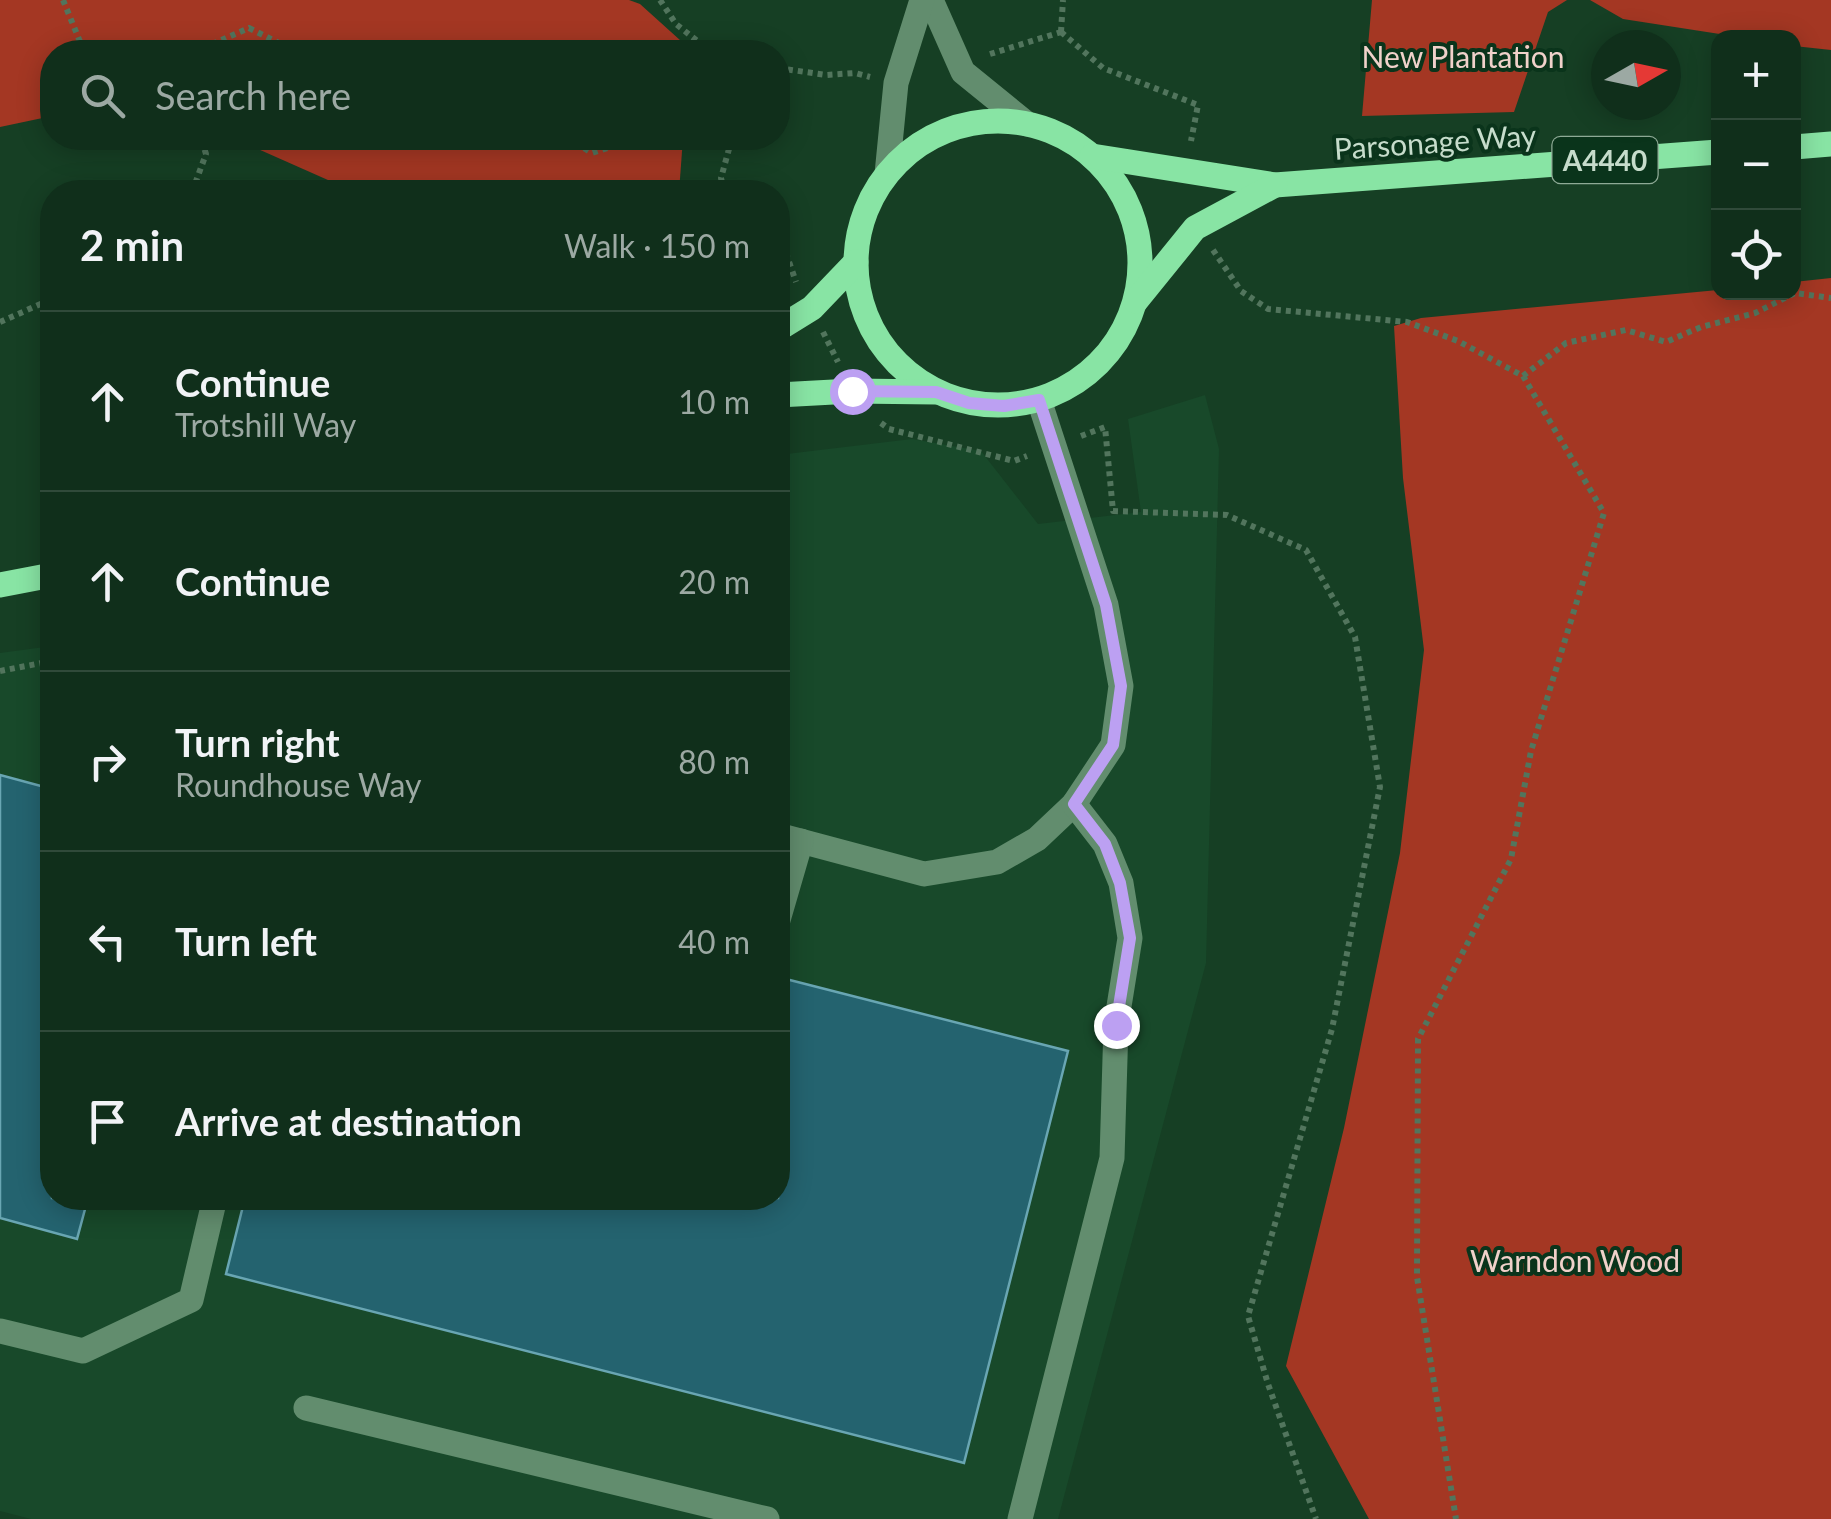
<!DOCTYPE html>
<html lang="en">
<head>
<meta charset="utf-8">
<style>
  :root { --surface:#102f1b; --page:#1e3b28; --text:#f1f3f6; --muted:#9ca9a3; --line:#304a3a }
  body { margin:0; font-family:Lato,sans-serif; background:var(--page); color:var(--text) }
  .controls { position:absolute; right:30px; top:30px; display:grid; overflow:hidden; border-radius:20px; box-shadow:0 5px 25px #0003 }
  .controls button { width:90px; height:90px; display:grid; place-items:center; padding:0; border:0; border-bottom:2px solid var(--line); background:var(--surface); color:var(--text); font:50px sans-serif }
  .compass { position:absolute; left:1591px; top:30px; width:90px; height:90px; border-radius:50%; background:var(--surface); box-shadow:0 5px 25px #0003; rotate:81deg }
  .stop { position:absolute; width:30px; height:30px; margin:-22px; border:8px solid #bca0f2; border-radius:50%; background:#fff }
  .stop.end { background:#bca0f2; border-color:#fff; box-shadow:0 2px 10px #0008 }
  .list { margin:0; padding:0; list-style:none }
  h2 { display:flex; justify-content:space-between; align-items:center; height:130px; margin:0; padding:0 40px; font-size:42px }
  h2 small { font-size:32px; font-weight:400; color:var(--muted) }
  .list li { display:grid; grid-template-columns:65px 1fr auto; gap:30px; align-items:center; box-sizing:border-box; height:180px; padding:0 40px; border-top:2px solid var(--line) }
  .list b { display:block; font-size:38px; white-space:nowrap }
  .list p { margin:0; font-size:32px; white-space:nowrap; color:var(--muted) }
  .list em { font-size:32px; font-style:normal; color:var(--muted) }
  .icon { flex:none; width:55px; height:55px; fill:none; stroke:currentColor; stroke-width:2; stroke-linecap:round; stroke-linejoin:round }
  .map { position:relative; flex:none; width:1831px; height:1519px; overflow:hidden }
  .search { position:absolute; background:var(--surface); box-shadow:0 5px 25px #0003; left:40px; top:40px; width:750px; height:110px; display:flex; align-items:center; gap:25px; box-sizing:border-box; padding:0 35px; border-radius:40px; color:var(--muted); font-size:38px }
  .panel { position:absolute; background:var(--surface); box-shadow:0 5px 25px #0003; left:40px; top:180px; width:750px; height:1030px; border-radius:40px }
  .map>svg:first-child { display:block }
  .built { fill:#18492a }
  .forest { fill:#a43723 }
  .building { fill:#24636f; stroke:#69a6b3; stroke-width:2.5 }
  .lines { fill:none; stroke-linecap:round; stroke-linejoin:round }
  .path { stroke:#52755d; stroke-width:6; stroke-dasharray:5 5; stroke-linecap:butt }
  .minor { stroke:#628d6e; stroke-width:25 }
  .major { stroke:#88e4a4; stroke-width:25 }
  .route { stroke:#bca0f2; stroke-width:12 }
  .labels { text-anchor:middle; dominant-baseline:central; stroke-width:8; stroke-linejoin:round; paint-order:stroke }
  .shield { fill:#0a341b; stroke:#8eaa96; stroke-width:2.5 }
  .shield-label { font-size:28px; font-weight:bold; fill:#c6dccb }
  .park-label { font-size:30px; fill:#f0d1ca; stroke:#0a341b }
  .street-label { font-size:30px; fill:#c6dccb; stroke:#0a341b }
</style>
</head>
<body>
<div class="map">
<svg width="1831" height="1519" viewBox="0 0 1831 1519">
  <rect width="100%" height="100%" fill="#163f24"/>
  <polygon class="built" points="1205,395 1219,449 1206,963 1058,1519 31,1519 0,1511 0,653 52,646 52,1198 778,1198 778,455 912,439 981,451 1038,524 1141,512 1128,419"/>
  <g class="forest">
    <polygon points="0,0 629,0 640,4 691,50 691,52 52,52 52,116 0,127"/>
    <polygon points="1372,0 1567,0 1548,12 1514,112 1362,116"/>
    <polygon points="1590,0 1831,0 1831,50 1794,46 1794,38 1739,37 1623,19"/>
    <polygon points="233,138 683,138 679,192 355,192"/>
    <polygon points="1831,278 1831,1519 1369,1519 1286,1366 1344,1128 1400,853 1424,650 1403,478 1394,326 1421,318 1718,290 1718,292 1794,292 1794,282"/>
  </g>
  <g class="building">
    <polygon points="0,775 52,789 52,1198 88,1198 77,1239 0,1218"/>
    <polygon points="778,977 1068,1051 964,1463 226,1274 245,1198 778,1198"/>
  </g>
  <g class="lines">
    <g class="path">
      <polyline points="63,0 81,44 106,52"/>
      <polyline points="660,0 676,24 711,52"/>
      <polyline points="1061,32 1103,68 1198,105 1191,141"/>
      <polyline points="1061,32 1063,0"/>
      <polyline points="194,52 249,28 297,52"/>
      <polyline points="990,54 1061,32"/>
      <polyline points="778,68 826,75 855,73 870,77"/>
      <polyline points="567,138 592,153 639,138"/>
      <polyline points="192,192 206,154 201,138"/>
      <polyline points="724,192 721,178 732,138"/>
      <polyline points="778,248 785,250 796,282"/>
      <polyline points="1213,250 1241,291 1268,309 1407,322 1458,341 1523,376 1604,513 1531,751 1511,859 1418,1039 1417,1277 1456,1519"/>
      <polyline points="0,322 52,299"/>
      <polyline points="823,332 838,362"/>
      <polyline points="1523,376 1566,343 1626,330 1666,342 1701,327 1755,313 1795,293 1831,298"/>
      <polyline points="881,423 889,429 1014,461 1027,456"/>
      <polyline points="1081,436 1105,427 1113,511 1227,515 1306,550 1355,637 1380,787 1332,1029 1248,1316 1268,1384 1316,1519"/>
      <polyline points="0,671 52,661"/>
    </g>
    <g class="minor">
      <polyline points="931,0 963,72 1027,124"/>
      <polyline points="887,174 896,83 922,0"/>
      <polyline points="778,835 924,874 997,862 1037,839 1074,804 1113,745 1121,686 1106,605 1039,400"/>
      <polyline points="778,920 801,841"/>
      <polyline points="0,1331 83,1351 191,1300 215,1198"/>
      <polyline points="306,1408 767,1519"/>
      <polyline points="1020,1519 1112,1158 1116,1025 1130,938 1121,883 1105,844 1074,804"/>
    </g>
    <g class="major">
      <circle cx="998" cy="263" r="142"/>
      <polyline points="1794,147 1831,144"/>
      <polyline points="1092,156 1275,185 1718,152"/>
      <polyline points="1136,301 1195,228 1275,185"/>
      <polyline points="778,329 812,308 856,262"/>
      <polyline points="778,395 852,391 936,392"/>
      <polyline points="0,585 52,575"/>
    </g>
  </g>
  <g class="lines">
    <polyline class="route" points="852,391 936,392 969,403 1004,406 1039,400 1106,605 1121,686 1113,745 1074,804 1105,844 1120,883 1130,938 1116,1025"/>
  </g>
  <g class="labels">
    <rect class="shield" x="1552.5" y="137" width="105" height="46" rx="8"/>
    <g class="shield-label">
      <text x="1605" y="160">A4440</text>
    </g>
    <g class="park-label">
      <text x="1463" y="56">New Plantation</text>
      <text x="1575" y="1260">Warndon Wood</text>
    </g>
    <g class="street-label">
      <text transform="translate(1435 141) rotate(-4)">Parsonage Way</text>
    </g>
  </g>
</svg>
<div class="controls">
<button>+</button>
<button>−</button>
<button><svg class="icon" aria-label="locate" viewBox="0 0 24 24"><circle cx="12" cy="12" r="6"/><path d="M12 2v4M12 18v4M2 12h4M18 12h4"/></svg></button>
</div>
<svg class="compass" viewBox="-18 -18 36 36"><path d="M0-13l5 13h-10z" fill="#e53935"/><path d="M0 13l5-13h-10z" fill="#9ca9a3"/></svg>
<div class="stop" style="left:852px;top:391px"></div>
<div class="stop end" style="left:1116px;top:1025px"></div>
<div class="search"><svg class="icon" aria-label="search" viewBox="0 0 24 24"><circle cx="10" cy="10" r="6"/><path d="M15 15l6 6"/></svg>Search here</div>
<section class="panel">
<h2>2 min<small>Walk · 150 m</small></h2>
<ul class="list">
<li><svg class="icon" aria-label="ahead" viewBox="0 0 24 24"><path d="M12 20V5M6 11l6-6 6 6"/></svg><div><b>Continue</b><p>Trotshill Way</p></div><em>10 m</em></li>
<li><svg class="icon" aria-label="ahead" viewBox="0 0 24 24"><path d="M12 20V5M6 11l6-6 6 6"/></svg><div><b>Continue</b></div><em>20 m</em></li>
<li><svg class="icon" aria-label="right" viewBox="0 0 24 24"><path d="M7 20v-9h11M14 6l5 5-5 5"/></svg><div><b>Turn right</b><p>Roundhouse Way</p></div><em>80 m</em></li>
<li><svg class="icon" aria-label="left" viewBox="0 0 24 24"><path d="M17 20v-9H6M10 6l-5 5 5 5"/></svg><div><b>Turn left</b></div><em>40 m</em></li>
<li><svg class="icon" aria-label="arrive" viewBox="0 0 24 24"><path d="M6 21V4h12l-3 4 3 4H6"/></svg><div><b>Arrive at destination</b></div></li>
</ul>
</section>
</div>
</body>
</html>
